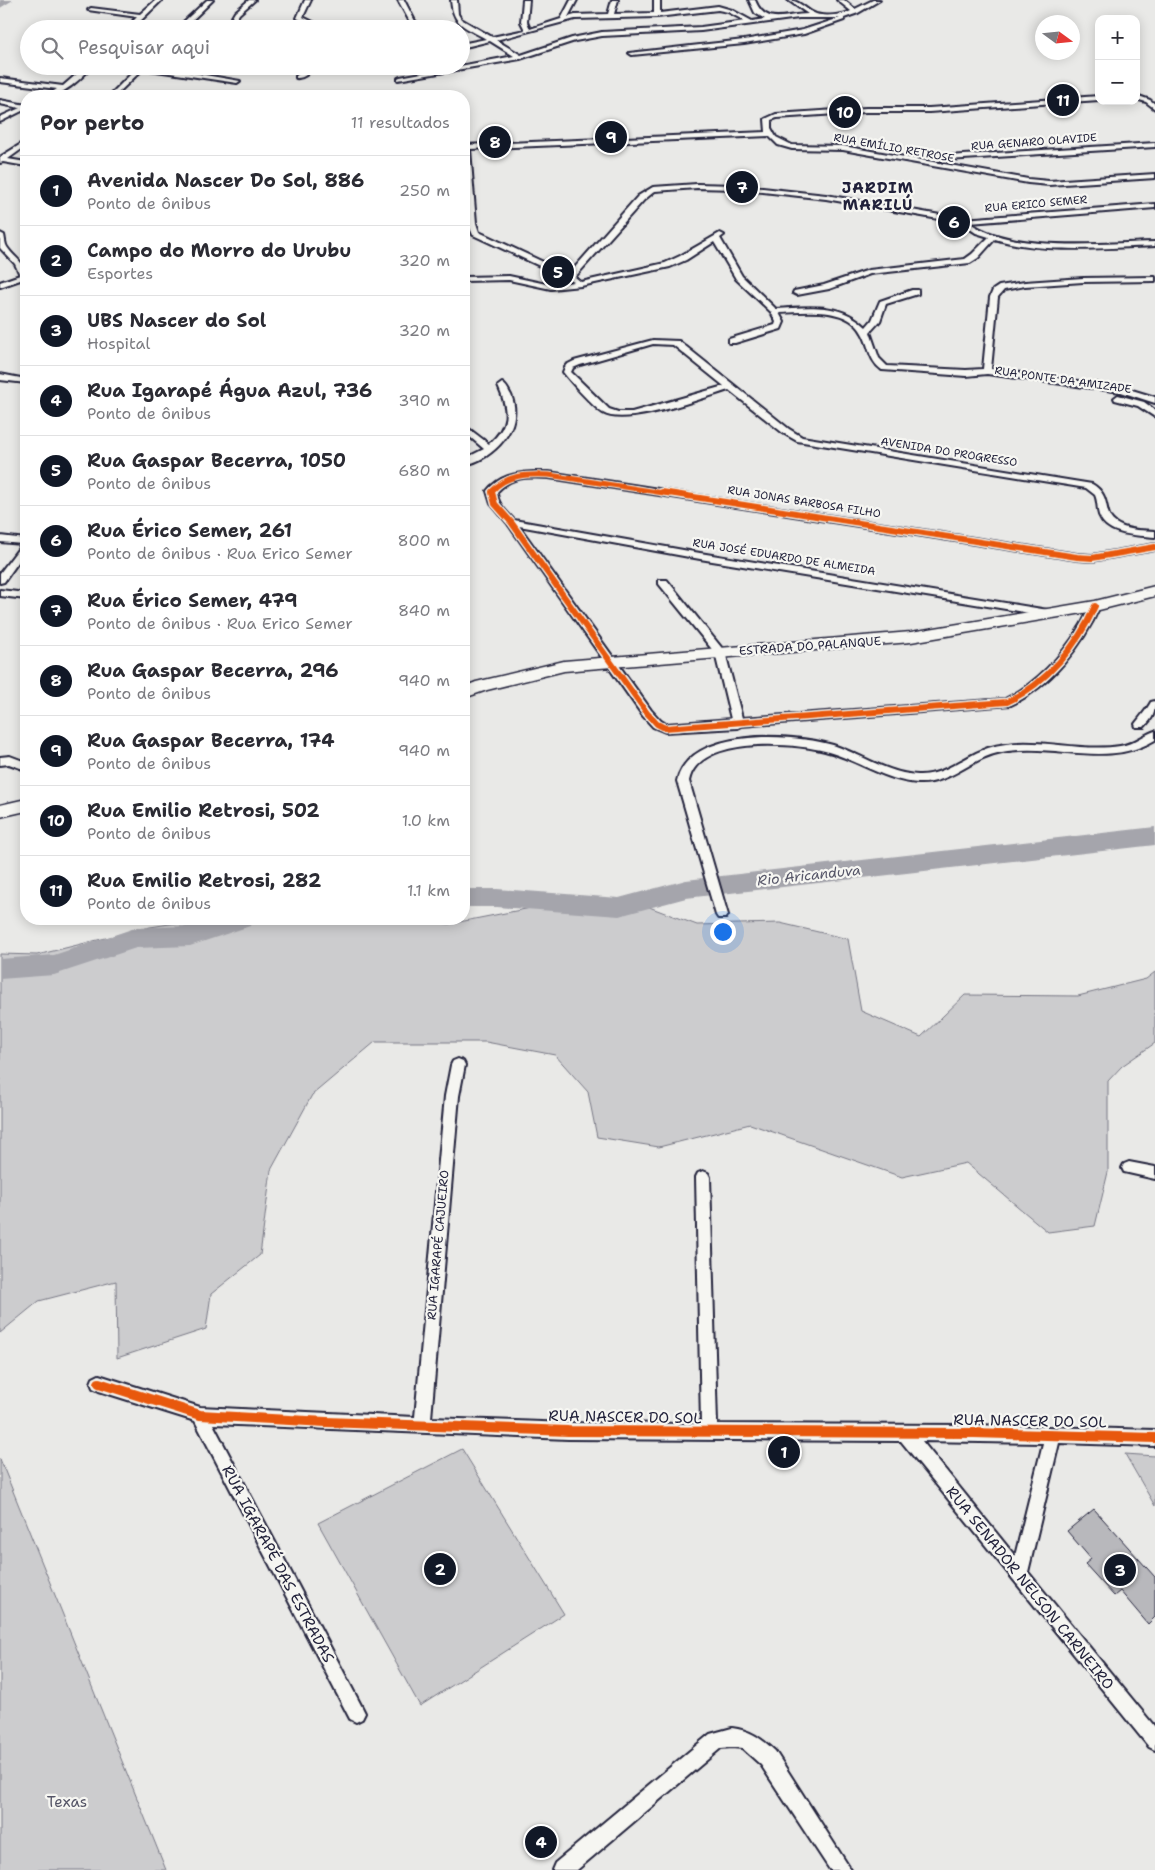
<!DOCTYPE html>
<html lang="pt">
<head>
<meta charset="utf-8">
<style>
  :root { --surface:#fff; --page:#f7f7f7; --text:#2b2b33; --muted:#7c7c81; --line:#e1e1e2; --accent:#111827 }
  body { margin:0; font-family:"Shantell Sans",sans-serif; background:var(--page); color:var(--text) }
  .controls { position:absolute; right:15px; top:15px; display:grid; overflow:hidden; border-radius:10px; box-shadow:0 2px 12px #0003 }
  .controls button { width:45px; height:45px; display:grid; place-items:center; padding:0; border:0; border-bottom:1px solid var(--line); background:var(--surface); color:var(--text); font:25px sans-serif }
  .compass { position:absolute; left:1035px; top:15px; width:45px; height:45px; border-radius:50%; background:var(--surface); box-shadow:0 2px 12px #0003; rotate:105deg }
  .you { position:absolute; left:722px; top:931px; width:18px; height:18px; margin:-12px; border:4px solid #fff; border-radius:50%; background:#1a73e8; box-shadow:0 0 0 8px #1a73e833 }
  .badge { display:grid; place-items:center; width:32px; height:32px; border-radius:50%; background:var(--accent); color:#fff; font-size:16px; font-weight:700 }
  .pin { position:absolute; translate:-50% -50%; border:2px solid #fff; box-shadow:0 1px 5px #0006 }
  .list { margin:0; padding:0; list-style:none }
  h2 { display:flex; justify-content:space-between; align-items:center; height:65px; margin:0; padding:0 20px; font-size:21px }
  h2 small { font-size:16px; font-weight:400; color:var(--muted) }
  .list li { display:grid; grid-template-columns:32px 1fr auto; gap:15px; align-items:center; box-sizing:border-box; height:70px; padding:0 20px; border-top:1px solid var(--line) }
  .list b { display:block; font-size:19px; white-space:nowrap }
  .list p { margin:0; font-size:16px; white-space:nowrap; color:var(--muted) }
  .list em { font-size:16px; font-style:normal; color:var(--muted) }
  .icon { flex:none; width:28px; height:28px; fill:none; stroke:currentColor; stroke-width:2; stroke-linecap:round; stroke-linejoin:round }
  .map { position:relative; flex:none; width:1155px; height:1870px; overflow:hidden }
  .search { position:absolute; background:var(--surface); box-shadow:0 2px 12px #0003; left:20px; top:20px; width:450px; height:55px; display:flex; align-items:center; gap:12px; box-sizing:border-box; padding:0 18px; border-radius:28px; color:var(--muted); font-size:19px }
  .panel { position:absolute; background:var(--surface); box-shadow:0 2px 12px #0003; left:20px; top:90px; width:450px; height:835px; border-radius:20px }
  .map>svg:first-child { display:block }
  .green { fill:#ccccce; stroke:#777784 }
  .lines { fill:none; stroke-linecap:round; stroke-linejoin:round }
  .river { fill:#a5a5ac; fill-rule:evenodd }
  .building { fill:#b8b8bc; stroke:#22223b }
  .street-casing { stroke:#22223b; stroke-width:4 }
  .secondary-casing { stroke:#22223b; stroke-width:3 }
  .street { fill:#f6f6f2; fill-rule:evenodd }
  .secondary { fill:#f6f6f2; fill-rule:evenodd }
  .cycleway-far2-casing { stroke:#f6f6f2; stroke-width:7 }
  .cycleway-far1-casing { stroke:#f6f6f2; stroke-width:9 }
  .cycleway-casing { stroke:#f6f6f2; stroke-width:13 }
  .cycleway-far2 { stroke:#e8590c; stroke-width:5 }
  .cycleway-far1 { stroke:#e8590c; stroke-width:6 }
  .cycleway { stroke:#e8590c; stroke-width:10 }
  .labels { text-anchor:middle; dominant-baseline:central; stroke-width:4.5; stroke-linejoin:round; paint-order:stroke }
  .far-street-label { font-size:11px; fill:#22223b; stroke:#f6f6f2 }
  .street-label { font-size:12px; fill:#22223b; stroke:#f6f6f2 }
  .water-label { font-size:14px; font-style:italic; fill:#565668; stroke:#f6f6f2 }
  .far-district-label { font-size:15px; font-weight:bold; letter-spacing:1px; fill:#22223b; stroke:#f6f6f2 }
  .near-street-label { font-size:15px; fill:#22223b; stroke:#f6f6f2 }
  .near-park-label { font-size:15px; fill:#555567; stroke:#f6f6f2 }
</style>
</head>
<body>
<div class="map">
<svg width="1155" height="1870" viewBox="0 0 1155 1870">
  <rect width="100%" height="100%" fill="#e9e9e7"/>
  <filter id="ink" filterUnits="userSpaceOnUse"><feTurbulence type="fractalNoise" baseFrequency=".02" numOctaves="2"/><feDisplacementMap in="SourceGraphic" scale="10" xChannelSelector="R" yChannelSelector="G"/><feConvolveMatrix kernelMatrix="1 2 1 2 8 2 1 2 1" color-interpolation-filters="sRGB"/></filter>
  <g filter="url(#ink)">
    <g class="green">
      <polygon points="641,904 697,925 780,923 848,939 861,1011 921,1037 965,995 1078,996 1146,979 1155,972 1155,1043 1122,1066 1108,1081 1108,1172 1095,1226 1048,1232 966,1163 902,1177 750,1124 659,1147 597,1137 588,1092 555,1055 486,1042 375,1042 312,1095 271,1170 260,1255 211,1294 206,1329 117,1358 116,1281 39,1301 0,1333 0,954 37,955 150,927 202,919 399,919 449,924 541,906"/>
      <polygon points="462,1449 564,1614 420,1706 318,1523"/>
      <polygon points="1125,1454 1155,1456 1155,1506"/>
      <polygon points="0,1459 166,1870 0,1870"/>
    </g>
    <g class="lines">
      <g class="river">
        <polygon points="0,0 13,0 0,8"/>
        <polygon points="1155,827 1155,845 686,898 619,916 497,907 464,907 464,889 497,889 619,898 686,880"/>
        <polygon points="213,919 253,919 250,926 190,946 136,948 54,975 0,979 0,959 54,955 135,928 190,926"/>
      </g>
    </g>
    <polygon class="building" points="1094,1509 1155,1577 1155,1617 1148,1624 1120,1591 1114,1596 1085,1564 1091,1559 1067,1531"/>
    <g class="lines">
      <g class="street-casing">
        <g id="street">
          <polygon points="156,0 162,0 132,29 125,29 137,17 88,10 91,8 140,14"/>
          <polygon points="207,0 213,0 183,29 176,29"/>
          <polygon points="249,0 255,0 239,14 231,29 225,29 235,12"/>
          <polygon points="305,0 311,0 303,17 321,26 322,29 316,29 297,18"/>
          <polygon points="398,0 404,0 415,21 424,29 417,29 410,22"/>
          <path d="M451 0H457L458 14 461 19 492 37 525 30 521 22 523 0H529L527 22 530 29 561 19 571 0H577L568 17 575 15 608 14 612 0H618L614 14 654 13V0H660V13L718 6 732 10 752 21 765 19 755 13 749 0H755C766 27 785 14 808 14L788 0C800 0 805 10 816 14 825 17 843 15 851 11L837 0H844L855 9 873 0H880L858 13 844 18V20L804 34 744 44 632 55 629 53 744 40 803 30 840 18H799L701 31 602 36 575 41 520 59 398 80V78L400 77 514 56 490 41 461 48V44L486 39C466 27 453 26 451 0ZM718 10 728 12 745 21 701 27 602 32 572 38 521 55 496 40 575 19 657 17Z"/>
          <path d="M86 66H93C81 78 63 97 46 96L57 89 0 82V78L63 86Z"/>
          <polygon points="111,66 153,66 240,81 237,83 143,69 115,96 109,96 136,69"/>
          <path d="M307 66H313C311 73 302 79 296 78V76L306 69Z"/>
          <polygon points="1136,95 1150,100 1155,104 1155,109 1146,102 1136,99"/>
          <path d="M1099 96V100L929 112H866L777 118 771 120V128L776 137 792 145 843 146 1028 179 1049 181 1155 174V178L1049 185 1028 183 843 150 792 149 778 145 769 136 470 149 476 223 479 232 569 274 638 196 653 187 697 184 736 185 826 195 963 219 1155 204V208L970 223C1015 253 1102 243 1155 242V246C1105 248 1043 254 995 239L978 258 970 263 870 274 829 289 797 295 793 293 794 291 824 285 869 270 965 259 972 254 989 237 976 233 961 223 826 199 736 189 697 188 655 191 644 200 575 277 581 282 665 263 680 256 720 233 724 235 720 238 742 276 776 309C808 307 841 302 866 327L872 320 880 301 912 290H918V294L886 304 880 321 870 332 879 358 887 366 966 370 983 369 990 297 993 290 999 286 1025 282 1083 278 1155 277V281L1083 282 1025 286 1004 290 998 297 991 369 1122 387 1155 397V403L1121 392 987 374 966 376 882 370C868 360 870 346 862 333 848 306 804 312 779 313L784 322 781 329 735 343H729V339L775 325 776 322 771 312 736 279 714 242 686 260 670 267 581 286 551 289 509 280 464 281V277L509 276 551 285 574 282 473 235 468 223 464 145 766 132 765 119 776 114 866 108H929Z"/>
          <polygon points="0,100 26,105 26,109 0,122 0,117 20,108 0,104"/>
          <polygon points="26,141 26,146 8,159 26,162 26,166 3,162 0,163 0,157"/>
          <polygon points="1155,143 1155,147 931,161 928,159 931,157"/>
          <path d="M0 233 4 235C5 239 5 244 7 247 15 259 26 262 26 278L0 287V282L20 275 15 264 0 248Z"/>
          <path d="M653 340 679 341 789 429 802 437 1092 484C1114 497 1100 516 1119 525 1130 531 1143 530 1155 531V537C1136 535 1107 536 1099 515 1097 508 1098 502 1095 495L1086 488 797 441 783 433 729 390C702 398 626 427 603 413 593 407 571 382 563 372L566 365 574 361ZM653 344 673 345 724 386 632 412H618L609 409 571 372 573 368 580 365Z"/>
          <polygon points="0,374 26,379 26,383 0,380"/>
          <path d="M502 383C507 386 508 390 511 395 525 427 493 460 464 465V459L484 449 464 432V425L489 444C510 425 509 411 498 386Z"/>
          <polygon points="1118,395 1144,402 1155,410 1155,417 1138,406 1115,400 1114,398"/>
          <path d="M533 472H549L1077 554 1092 555 1155 544V550L1092 561 1077 560 549 478C529 477 511 476 497 492 497 504 506 511 514 520L700 553 1054 611 1059 614 1054 617 700 559 519 526 651 710 661 721 666 724 731 719 715 653 659 584V580H667L725 652 742 718 1005 699C1035 685 1062 656 1079 628 1084 621 1087 612 1091 604L1095 603 1100 606C1083 646 1050 686 1011 705L742 726 738 728 665 732 653 727 643 716 508 524 491 504 487 491C499 476 515 473 533 472Z"/>
          <polygon points="0,536 26,539 26,551 4,582 0,583 0,573 22,544 0,542"/>
          <polygon points="0,590 26,593 26,599 0,596"/>
          <path d="M1155 701C1155 714 1153 718 1144 727H1136L1135 724C1140 717 1146 711 1151 702Z"/>
          <path d="M1155 731V740C1107 769 1054 742 1002 752 972 757 950 785 918 783 885 781 856 759 825 751 790 742 698 736 689 781L728 915 726 918H718L716 915 677 781C689 727 792 733 833 745 861 754 888 774 918 775 945 776 964 756 988 748 1031 734 1076 753 1120 746 1134 744 1143 735 1155 731Z"/>
          <polygon points="10,756 26,762 26,770 9,764 0,765 0,757"/>
          <path d="M458 1059 463 1061 465 1065 459 1096 431 1418 568 1423 701 1424 696 1177 698 1173 703 1171 708 1173 710 1177 717 1424 974 1425 1155 1430V1446L1059 1443 1028 1572 1155 1727V1750L1149 1747 901 1441 568 1439 213 1424 362 1707 365 1713 362 1719 356 1722 350 1719 195 1421 99 1391 93 1388 91 1383 93 1378 99 1375 200 1407 415 1417 445 1096 451 1065 453 1061ZM922 1441 1043 1443 1015 1556Z"/>
          <polygon points="1129,1162 1155,1167 1155,1179 1124,1172 1122,1168 1124,1164"/>
          <path d="M732 1728C750 1730 762 1739 775 1751L851 1870H830L761 1765 742 1748 732 1747 721 1748 577 1870H552L555 1863 710 1734Z"/>
        </g>
      </g>
      <g class="secondary-casing">
        <g id="secondary">
          <polygon points="1155,586 1155,596 1095,611 911,642 564,671 487,690 464,698 464,687 476,682 564,661 911,632 1095,601"/>
          <polygon points="26,799 26,811 0,817 0,805"/>
        </g>
      </g>
      <use href="#street" class="street"/>
      <use href="#secondary" class="secondary"/>
      <g class="cycleway-far2-casing">
        <path id="cycleway-far2" d="M492 494V491C508 474 527 474 549 475L670 494"/>
      </g>
      <g class="cycleway-far1-casing">
        <g id="cycleway-far1">
          <path d="M492 492 495 504 511 522 647 713 657 724 665 728 1007 702C1046 684 1078 645 1095 606"/>
          <polyline points="662,492 1077,557 1092,558 1155,547"/>
        </g>
      </g>
      <g class="cycleway-casing">
        <polyline id="cycleway" points="99,1383 200,1415 326,1422 568,1431 974,1433 1155,1438"/>
      </g>
      <use href="#cycleway-far2" class="cycleway-far2"/>
      <use href="#cycleway-far1" class="cycleway-far1"/>
      <use href="#cycleway" class="cycleway"/>
    </g>
  </g>
  <g class="labels">
    <g class="far-street-label">
      <text transform="translate(1034 142) rotate(-4)">RUA GENARO OLAVIDE</text>
      <text transform="translate(894 148) rotate(10)">RUA EMÍLIO RETROSE</text>
      <text transform="translate(1036 204) rotate(-5)">RUA ERICO SEMER</text>
      <text transform="translate(1063 380) rotate(8)">RUA PONTE DA AMIZADE</text>
      <text transform="translate(949 452) rotate(9)">AVENIDA DO PROGRESSO</text>
      <text transform="translate(804 502) rotate(9)">RUA JONAS BARBOSA FILHO</text>
      <text transform="translate(784 557) rotate(9)">RUA JOSÉ EDUARDO DE ALMEIDA</text>
    </g>
    <g class="street-label">
      <text transform="translate(810 646) rotate(-4)">ESTRADA DO PALANQUE</text>
      <text transform="translate(438 1245) rotate(-85)">RUA IGARAPÉ CAJUEIRO</text>
    </g>
    <g class="water-label">
      <text transform="translate(809 875) rotate(-6)">Rio Aricanduva</text>
    </g>
    <g class="far-district-label">
      <text x="878" y="188">JARDIM<tspan x="878" dy="17">MARILÚ</tspan></text>
    </g>
    <g class="near-street-label">
      <text transform="translate(625 1417) rotate(1)">RUA NASCER DO SOL</text>
      <text transform="translate(1030 1421) rotate(1)">RUA NASCER DO SOL</text>
      <text transform="translate(278 1564) rotate(62)">RUA IGARAPÉ DAS ESTRADAS</text>
      <text transform="translate(1030 1588) rotate(51)">RUA SENADOR NELSON CARNEIRO</text>
    </g>
    <g class="near-park-label">
      <text x="67" y="1802">Texas</text>
    </g>
  </g>
</svg>
<div class="controls">
<button>+</button>
<button>−</button>
</div>
<svg class="compass" viewBox="-18 -18 36 36"><path d="M0-13l5 13h-10z" fill="#e53935"/><path d="M0 13l5-13h-10z" fill="#7c7c81"/></svg>
<div class="you"></div>
<div class="pin badge" style="left:784px;top:1452px">1</div>
<div class="pin badge" style="left:440px;top:1569px">2</div>
<div class="pin badge" style="left:1120px;top:1570px">3</div>
<div class="pin badge" style="left:541px;top:1842px">4</div>
<div class="pin badge" style="left:558px;top:272px">5</div>
<div class="pin badge" style="left:954px;top:222px">6</div>
<div class="pin badge" style="left:742px;top:187px">7</div>
<div class="pin badge" style="left:495px;top:142px">8</div>
<div class="pin badge" style="left:611px;top:137px">9</div>
<div class="pin badge" style="left:845px;top:112px">10</div>
<div class="pin badge" style="left:1063px;top:100px">11</div>
<div class="search"><svg class="icon" aria-label="search" viewBox="0 0 24 24"><circle cx="10" cy="10" r="6"/><path d="M15 15l6 6"/></svg>Pesquisar aqui</div>
<section class="panel">
<h2>Por perto<small>11 resultados</small></h2>
<ul class="list">
<li><span class="badge">1</span><div><b>Avenida Nascer Do Sol, 886</b><p>Ponto de ônibus</p></div><em>250 m</em></li>
<li><span class="badge">2</span><div><b>Campo do Morro do Urubu</b><p>Esportes</p></div><em>320 m</em></li>
<li><span class="badge">3</span><div><b>UBS Nascer do Sol</b><p>Hospital</p></div><em>320 m</em></li>
<li><span class="badge">4</span><div><b>Rua Igarapé Água Azul, 736</b><p>Ponto de ônibus</p></div><em>390 m</em></li>
<li><span class="badge">5</span><div><b>Rua Gaspar Becerra, 1050</b><p>Ponto de ônibus</p></div><em>680 m</em></li>
<li><span class="badge">6</span><div><b>Rua Érico Semer, 261</b><p>Ponto de ônibus · Rua Erico Semer</p></div><em>800 m</em></li>
<li><span class="badge">7</span><div><b>Rua Érico Semer, 479</b><p>Ponto de ônibus · Rua Erico Semer</p></div><em>840 m</em></li>
<li><span class="badge">8</span><div><b>Rua Gaspar Becerra, 296</b><p>Ponto de ônibus</p></div><em>940 m</em></li>
<li><span class="badge">9</span><div><b>Rua Gaspar Becerra, 174</b><p>Ponto de ônibus</p></div><em>940 m</em></li>
<li><span class="badge">10</span><div><b>Rua Emilio Retrosi, 502</b><p>Ponto de ônibus</p></div><em>1.0 km</em></li>
<li><span class="badge">11</span><div><b>Rua Emilio Retrosi, 282</b><p>Ponto de ônibus</p></div><em>1.1 km</em></li>
</ul>
</section>
</div>
</body>
</html>
